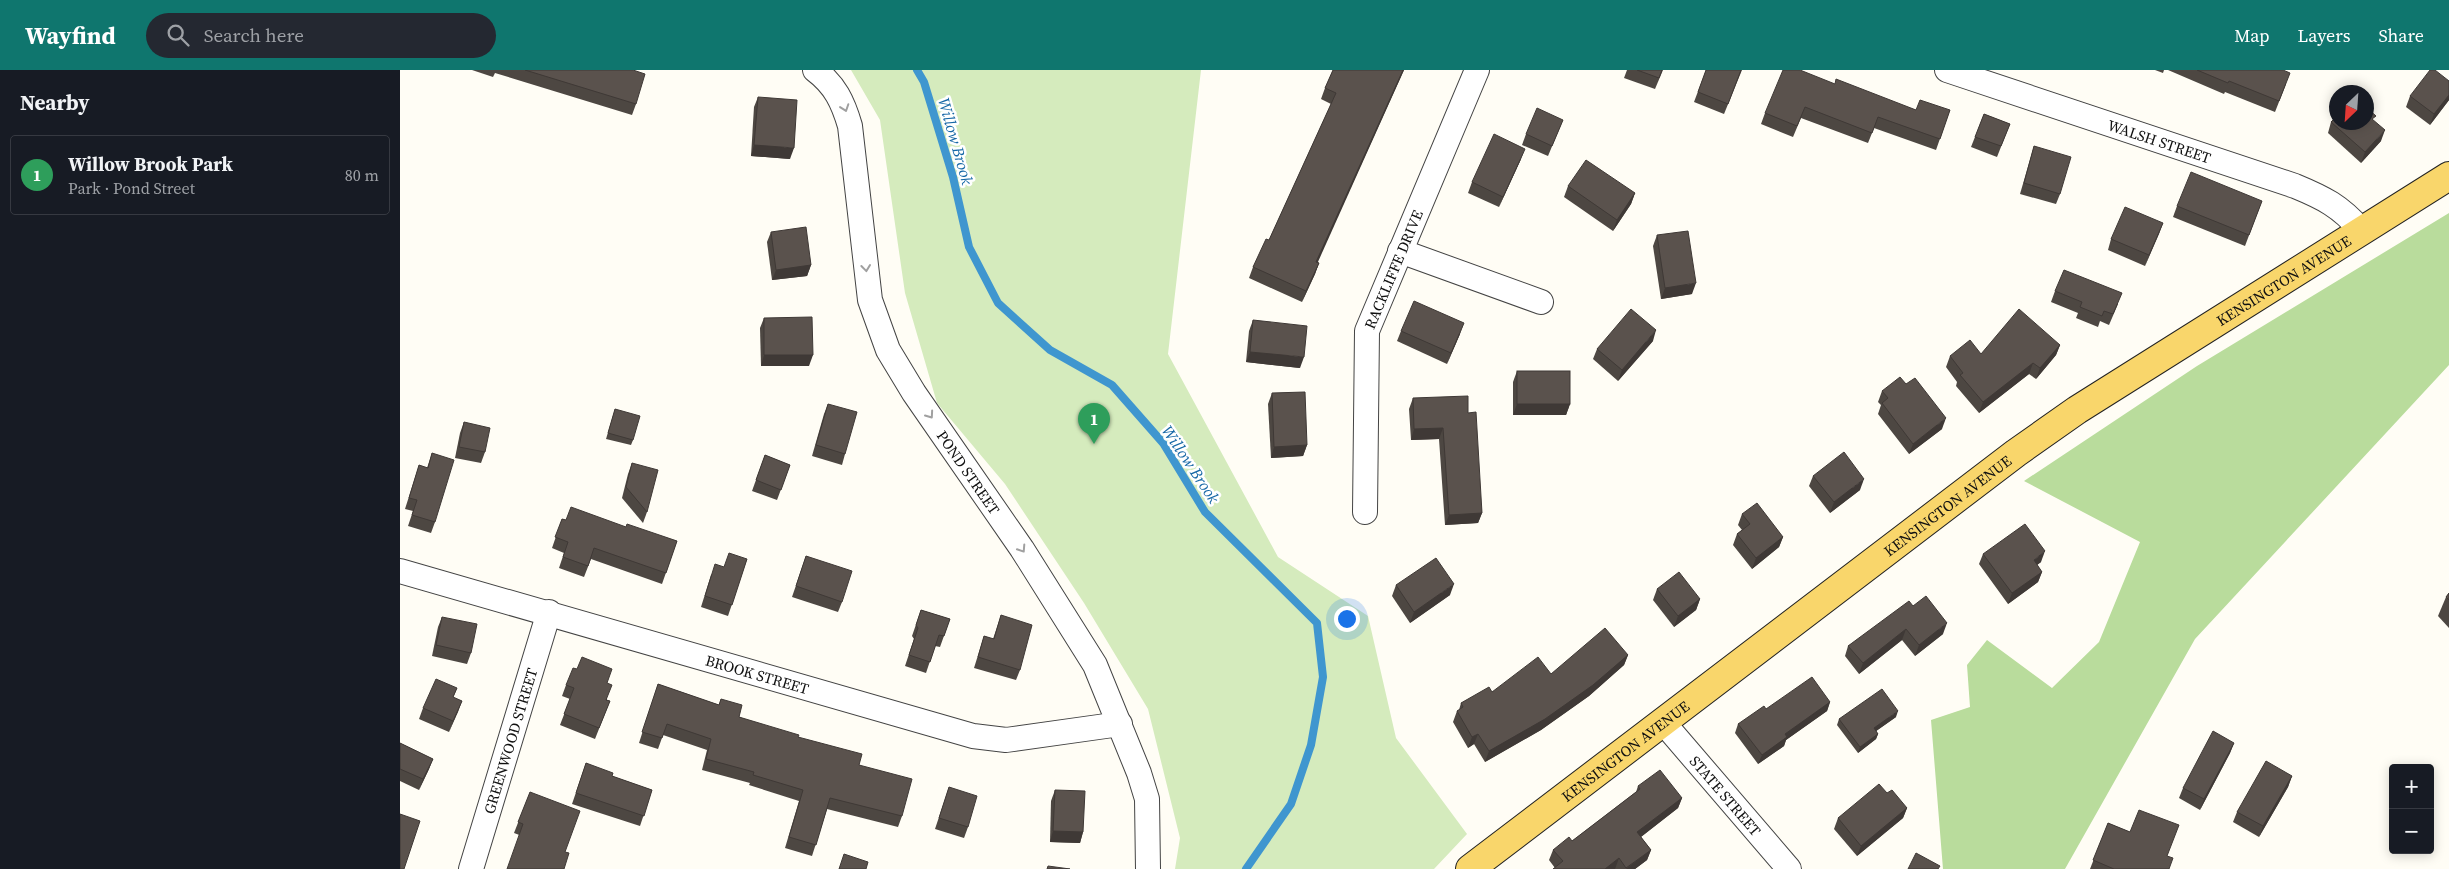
<!DOCTYPE html>
<html lang="en">
<head>
<meta charset="utf-8">
<style>
  :root { --surface:#171b24; --page:#242831; --text:#f1f3f6; --muted:#9ea1a6; --line:#363941; --accent:#0f766e }
  body { margin:0; font-family:"Source Serif 4",serif; background:var(--page); color:var(--text) }
  .controls { position:absolute; right:15px; bottom:15px; display:grid; overflow:hidden; border-radius:5px; box-shadow:0 2px 12px #0003 }
  .controls button { width:45px; height:45px; display:grid; place-items:center; padding:0; border:0; border-bottom:1px solid var(--line); background:var(--surface); color:var(--text); font:25px sans-serif }
  .compass { position:absolute; left:1929px; top:15px; width:45px; height:45px; border-radius:50%; background:var(--surface); box-shadow:0 2px 12px #0003; rotate:205deg }
  .you { position:absolute; left:946px; top:548px; width:18px; height:18px; margin:-12px; border:4px solid #fff; border-radius:50%; background:#1a73e8; box-shadow:0 0 0 8px #1a73e833 }
  .badge { display:grid; place-items:center; width:32px; height:32px; border-radius:50%; background:var(--accent); color:#fff; font-size:16px; font-weight:700 }
  .pin { position:absolute; translate:-50% -41px; filter:drop-shadow(0 1px 2px #0008) }
  .pin::after { content:''; position:absolute; top:26px; width:18px; height:15px; background:inherit; clip-path:polygon(0 0,100% 0,50% 100%) }
  .list { margin:0; padding:0; list-style:none }
  h2 { display:flex; justify-content:space-between; align-items:center; height:65px; margin:0; padding:0 20px; font-size:21px }
  h2 small { font-size:16px; font-weight:400; color:var(--muted) }
  .list li { display:grid; grid-template-columns:32px 1fr auto; gap:15px; align-items:center; box-sizing:border-box; height:80px; margin:0 10px 10px; padding:0 10px; border:1px solid var(--line); border-radius:5px }
  .list b { display:block; font-size:19px; white-space:nowrap }
  .list p { margin:0; font-size:16px; white-space:nowrap; color:var(--muted) }
  .list em { font-size:16px; font-style:normal; color:var(--muted) }
  .icon { flex:none; width:28px; height:28px; fill:none; stroke:currentColor; stroke-width:2; stroke-linecap:round; stroke-linejoin:round }
  .map { position:relative; flex:none; width:2049px; height:799px; overflow:hidden }
  header { display:flex; align-items:center; gap:30px; box-sizing:border-box; height:70px; padding:0 25px; background:var(--accent); color:#fff }
  header strong { font-size:24px }
  nav { display:flex; gap:28px; margin-inline-start:auto; font-size:18px }
  .search { width:350px; height:45px; background:var(--page); display:flex; align-items:center; gap:12px; box-sizing:border-box; padding:0 18px; border-radius:28px; color:var(--muted); font-size:19px }
  main { display:flex }
  aside { flex:1; background:var(--surface) }
  .map>svg:first-child { display:block }
  .green { fill:#d5ebbd }
  .forest { fill:#b9dc9c }
  .lines { fill:none; stroke-linecap:round; stroke-linejoin:round }
  .stream { stroke:#3f96cf; stroke-width:8 }
  .minor-casing { stroke:#444; stroke-width:26 }
  .major-casing { stroke:#222; stroke-width:30 }
  .minor { stroke:#fff; stroke-width:24 }
  .major { stroke:#f9d66b; stroke-width:28 }
  .wall { fill:#4d4742 }
  .shaded-wall { fill:#3f3936 }
  .building { fill:#5a524d; stroke:#3f3936 }
  .oneway { stroke:#a0a0a0 }
  .labels { text-anchor:middle; dominant-baseline:central; stroke-width:5; stroke-linejoin:round; paint-order:stroke }
  .street-label { font-size:15px; fill:#111; stroke:#fff }
  .water-label { font-size:16px; font-style:italic; fill:#1768a6; stroke:#fff }
</style>
</head>
<body>
<header>
<strong>Wayfind</strong>
<div class="search"><svg class="icon" aria-label="search" viewBox="0 0 24 24"><circle cx="10" cy="10" r="6"/><path d="M15 15l6 6"/></svg>Search here</div>
<nav><a>Map</a><a>Layers</a><a>Share</a></nav>
</header>
<main>
<aside>
<h2>Nearby<small></small></h2>
<ul class="list">
<li><span class="badge" style="background:#2e9e5b">1</span><div><b>Willow Brook Park</b><p>Park · Pond Street</p></div><em>80 m</em></li>
</ul>
</aside>
<div class="map">
<svg width="2049" height="799" viewBox="0 0 2049 799">
  <rect width="100%" height="100%" fill="#fffdf5"/>
  <polygon class="green" points="451,0 801,0 768,284 878,487 968,546 996,668 1067,764 1034,799 775,799 780,768 748,639 684,533 605,414 537,333 505,223 480,50"/>
  <polygon class="forest" points="2049,143 2049,295 1795,569 1665,799 1543,799 1531,650 1570,637 1567,595 1587,570 1652,618 1699,572 1740,472 1624,411 1797,296"/>
  <g class="lines">
    <polyline class="stream" points="517,0 524,12 553,107 569,177 598,233 650,280 712,315 763,373 805,442 917,553 923,607 911,675 891,734 846,799"/>
    <g class="minor-casing">
      <g id="minor">
        <path id="s1" d="M415 0C435 15 443 32 450 56L470 230 488 280 514 323 622 479 695 595 739 703 747 729 748 799"/>
        <path id="s2" d="M1547 0 1895 116C1924 128 1940 136 1961 160"/>
        <polyline points="1000,181 1141,232"/>
        <path id="s3" d="M965 442 967 261 1077 0"/>
        <path id="s4" d="M0 501 573 666 606 670 720 654"/>
        <path id="s5" d="M1262 651 1389 799"/>
        <path id="s6" d="M71 799 149 542"/>
      </g>
    </g>
    <g class="major-casing">
      <g id="major">
        <path id="s7" d="M1070 799 1616 383 1677 340 2049 106"/>
      </g>
    </g>
    <use href="#minor" class="minor"/>
    <use href="#major" class="major"/>
  </g>
  <g class="wall">
    <polygon points="72,0 233,0 236,34 232,45 95,3 93,7"/>
    <polygon points="933,0 1004,0 917,192 919,193 915,204 902,232 849,208 853,197 869,170 931,34 921,29 925,18"/>
    <polygon points="1227,0 1263,0 1255,19 1224,8"/>
    <polygon points="1306,0 1342,0 1324,44 1294,32"/>
    <polygon points="1755,0 1764,0 1763,3"/>
    <polygon points="1768,0 1883,0 1886,14 1875,42 1825,22 1824,24"/>
    <polygon points="2049,11 2049,30 2030,55 2006,37 2010,26"/>
    <polygon points="1435,14 1516,40 1550,40 1536,80 1474,58 1468,73 1401,48 1393,67 1361,54 1365,43"/>
    <polygon points="358,27 390,89 351,86 354,37"/>
    <polygon points="1584,44 1610,54 1597,87 1571,77"/>
    <polygon points="1163,50 1148,86 1122,75 1126,64"/>
    <polygon points="1931,52 1981,71 1961,93 1928,63"/>
    <polygon points="1634,76 1660,124 1656,134 1620,124"/>
    <polygon points="1121,89 1099,137 1068,123 1072,112"/>
    <polygon points="1168,116 1235,123 1231,134 1213,161 1164,127"/>
    <polygon points="1862,131 1845,176 1773,147 1777,136"/>
    <polygon points="1763,153 1745,196 1708,180 1711,169"/>
    <polygon points="371,162 411,195 407,206 372,210 367,172"/>
    <polygon points="1257,165 1292,224 1261,229 1253,176"/>
    <polygon points="1655,221 1718,234 1709,255 1700,251 1698,257 1676,248 1678,243 1651,232"/>
    <polygon points="364,248 409,296 361,296 360,258"/>
    <polygon points="853,250 900,298 846,292 849,261"/>
    <polygon points="1001,261 1060,264 1047,294 997,271"/>
    <polygon points="1253,271 1218,311 1193,289 1197,279"/>
    <polygon points="1660,275 1656,285 1636,309 1629,304 1579,343 1556,316 1557,312 1546,297 1550,286 1581,284"/>
    <polygon points="1117,301 1170,334 1166,345 1113,345 1113,312"/>
    <polygon points="1482,321 1542,359 1509,384 1478,344 1481,335 1478,332"/>
    <polygon points="872,323 907,375 903,386 871,388 868,334"/>
    <polygon points="1013,328 1068,343 1082,443 1078,453 1045,455 1039,369 1011,370 1009,339"/>
    <polygon points="428,334 445,384 442,395 412,386 424,344"/>
    <polygon points="215,339 233,370 231,375 206,369"/>
    <polygon points="64,352 85,382 81,393 55,388 60,363"/>
    <polygon points="32,383 35,452 31,463 8,456 13,441 5,439 19,395 27,398"/>
    <polygon points="365,385 390,395 377,430 352,421"/>
    <polygon points="232,393 247,442 243,453 222,428 228,404"/>
    <polygon points="1413,406 1460,420 1430,443 1409,416"/>
    <polygon points="1342,444 1383,467 1379,477 1352,499 1333,475 1337,464 1342,460 1338,455"/>
    <polygon points="162,449 166,450 226,457 277,471 262,514 191,489 184,507 159,498 164,483 152,478"/>
    <polygon points="1583,484 1641,492 1637,495 1642,502 1638,512 1608,534 1579,494"/>
    <polygon points="406,486 442,532 438,542 392,527"/>
    <polygon points="347,489 328,546 301,537 311,505 324,497"/>
    <polygon points="996,515 1050,525 1010,553 992,526"/>
    <polygon points="1257,519 1300,529 1296,540 1274,557 1253,530"/>
    <polygon points="2049,523 2049,558 2038,546 2046,527"/>
    <polygon points="1513,536 1543,564 1515,586 1502,570 1459,604 1445,586 1448,576"/>
    <polygon points="521,540 550,549 540,577 535,576 526,603 505,596 514,569 512,566"/>
    <polygon points="601,545 620,600 616,610 574,598 584,566 593,569"/>
    <polygon points="42,547 71,583 67,594 32,586 38,557"/>
    <polygon points="1228,585 1224,595 1189,626 1141,660 1085,692 1074,674 1068,678 1053,652 1057,641 1059,640 1061,633 1092,622 1151,604"/>
    <polygon points="207,614 207,630 210,631 195,669 160,655 170,629 162,626 166,615"/>
    <polygon points="258,614 319,635 321,629 339,647 398,667 459,695 502,746 498,757 427,739 412,786 385,778 399,731 349,715 350,713 302,700 307,680 263,665 258,679 239,673"/>
    <polygon points="57,618 53,628 62,631 49,662 19,649 23,638"/>
    <polygon points="1430,632 1427,641 1386,670 1384,676 1358,694 1335,663 1338,654 1366,639"/>
    <polygon points="1496,647 1476,661 1478,664 1476,669 1458,683 1437,655 1439,649"/>
    <polygon points="0,673 33,689 29,699 19,720 0,711"/>
    <polygon points="1834,673 1830,683 1800,740 1779,728 1783,718"/>
    <polygon points="186,693 212,706 252,720 240,756 172,734"/>
    <polygon points="1892,706 1888,717 1859,767 1833,752 1837,742"/>
    <polygon points="1238,716 1282,728 1278,738 1241,767 1251,780 1247,790 1235,799 1153,799 1155,798 1149,790 1153,780 1172,771 1236,722"/>
    <polygon points="549,717 568,757 564,768 535,759"/>
    <polygon points="655,720 683,762 680,773 650,772 651,731"/>
    <polygon points="130,722 165,782 114,763"/>
    <polygon points="1487,723 1507,738 1503,748 1457,786 1434,759 1438,748"/>
    <polygon points="1708,753 1730,762 1767,786 1769,799 1690,799"/>
  </g>
  <g class="shaded-wall">
    <polygon points="1003,0 1004,0 913,203 916,192"/>
    <polygon points="2049,25 2049,30 2030,55 2034,44"/>
    <polygon points="1985,60 1981,71 1961,93 1965,82"/>
    <polygon points="354,75 394,78 390,89 351,86"/>
    <polygon points="1125,79 1121,89 1099,137 1103,127"/>
    <polygon points="1235,123 1231,134 1213,161 1217,150"/>
    <polygon points="1763,153 1759,164 1745,196 1749,185"/>
    <polygon points="919,193 915,204 902,232 906,221"/>
    <polygon points="411,195 407,206 372,210 376,200"/>
    <polygon points="1296,213 1292,224 1261,229 1265,218"/>
    <polygon points="1064,253 1060,264 1047,294 1051,283"/>
    <polygon points="1256,260 1253,271 1218,311 1222,300"/>
    <polygon points="1660,275 1656,285 1636,309 1640,298"/>
    <polygon points="850,282 904,287 900,298 846,292"/>
    <polygon points="364,285 413,285 409,296 361,296"/>
    <polygon points="1633,293 1629,304 1579,343 1583,332"/>
    <polygon points="1117,334 1170,334 1166,345 1113,345"/>
    <polygon points="1546,348 1542,359 1509,384 1513,374"/>
    <polygon points="1043,358 1039,369 1011,370 1014,359"/>
    <polygon points="907,375 903,386 871,388 874,377"/>
    <polygon points="1464,409 1460,420 1430,443 1434,432"/>
    <polygon points="1082,443 1078,453 1045,455 1049,445"/>
    <polygon points="1383,467 1379,477 1352,499 1356,488"/>
    <polygon points="1645,481 1641,492 1630,500 1634,490"/>
    <polygon points="1642,502 1638,512 1608,534 1612,523"/>
    <polygon points="1054,514 1050,525 1010,553 1014,542"/>
    <polygon points="1300,529 1296,540 1274,557 1278,546"/>
    <polygon points="1547,553 1543,564 1515,586 1519,575"/>
    <polygon points="1506,559 1502,570 1459,604 1463,593"/>
    <polygon points="1228,585 1224,595 1189,626 1141,660 1085,692 1089,681"/>
    <polygon points="62,631 58,642 49,662 53,651"/>
    <polygon points="1430,632 1427,641 1386,670 1384,676 1358,694 1362,685 1385,664"/>
    <polygon points="1498,641 1496,647 1472,664 1474,658"/>
    <polygon points="1078,664 1074,674 1068,678 1072,667"/>
    <polygon points="1478,664 1476,669 1458,683 1460,677"/>
    <polygon points="1834,673 1830,683 1800,740 1804,729"/>
    <polygon points="33,689 29,699 19,720 23,709"/>
    <polygon points="1892,706 1888,717 1859,767 1863,756"/>
    <polygon points="1282,728 1278,738 1233,773 1237,762"/>
    <polygon points="1507,738 1503,748 1457,786 1461,776"/>
    <polygon points="653,761 683,762 680,773 650,772"/>
    <polygon points="1251,780 1247,790 1235,799 1226,799"/>
    <polygon points="1219,788 1215,799 1205,799"/>
  </g>
  <g class="building">
    <polygon points="125,0 233,0 245,4 236,34"/>
    <polygon points="933,0 1003,0 916,192 919,193 906,221 853,197 866,169 869,170 936,23 925,18"/>
    <polygon points="1237,0 1262,0 1259,8"/>
    <polygon points="1306,0 1341,0 1328,34 1298,22"/>
    <polygon points="1383,0 1400,0 1435,14 1436,9 1516,40 1520,30 1550,40 1540,69 1478,47 1472,63 1405,37 1397,56 1365,43"/>
    <polygon points="1797,0 1883,0 1890,3 1879,31 1829,11 1828,13"/>
    <polygon points="2030,0 2035,0 2049,11 2049,25 2034,44 2010,26"/>
    <polygon points="358,27 397,30 394,78 354,75"/>
    <polygon points="1966,37 1976,46 1972,49 1985,60 1965,82 1931,52 1936,47 1936,52 1966,52"/>
    <polygon points="1137,38 1163,50 1152,76 1126,64"/>
    <polygon points="1584,44 1610,54 1601,76 1575,67"/>
    <polygon points="1094,64 1125,79 1103,127 1072,112"/>
    <polygon points="1634,76 1671,87 1660,124 1624,113"/>
    <polygon points="1186,90 1235,123 1217,150 1168,116"/>
    <polygon points="1791,102 1862,131 1849,165 1777,136"/>
    <polygon points="1725,137 1763,153 1749,185 1711,169"/>
    <polygon points="406,157 411,195 376,200 371,162"/>
    <polygon points="1288,161 1296,213 1265,218 1257,165"/>
    <polygon points="1664,200 1722,223 1713,244 1704,241 1702,246 1680,237 1682,232 1655,221"/>
    <polygon points="1014,231 1064,253 1051,283 1001,261"/>
    <polygon points="1231,239 1256,260 1222,300 1197,279"/>
    <polygon points="1619,239 1660,275 1640,298 1633,293 1583,332 1560,305 1563,303 1550,286 1570,270 1581,284"/>
    <polygon points="412,247 413,285 364,285 364,248"/>
    <polygon points="853,250 907,256 904,287 850,282"/>
    <rect x="1117" y="301" width="53" height="33"/>
    <polygon points="1500,307 1506,314 1515,308 1546,348 1513,374 1482,333 1488,328 1482,321"/>
    <polygon points="905,322 907,375 874,377 872,323"/>
    <polygon points="1068,326 1068,343 1076,342 1082,443 1049,445 1043,358 1014,359 1013,328"/>
    <polygon points="428,334 457,342 445,384 416,375"/>
    <polygon points="215,339 240,346 233,370 208,363"/>
    <polygon points="64,352 90,358 85,382 59,377"/>
    <polygon points="1444,382 1464,409 1434,432 1413,406"/>
    <polygon points="32,383 54,390 35,452 12,445 17,430 9,428 19,395 28,398"/>
    <polygon points="365,385 390,395 381,420 356,410"/>
    <polygon points="232,393 258,400 247,442 226,417"/>
    <polygon points="1357,433 1383,467 1356,488 1337,464 1350,454 1342,444"/>
    <polygon points="171,437 226,457 227,454 277,471 266,503 194,478 188,496 163,487 168,472 155,467 162,449 166,450"/>
    <polygon points="1625,454 1645,481 1634,490 1642,502 1612,523 1583,484"/>
    <polygon points="329,483 347,489 332,535 305,526 315,494 324,497"/>
    <polygon points="406,486 452,501 442,532 396,516"/>
    <polygon points="1036,488 1054,514 1014,542 996,515"/>
    <polygon points="1279,502 1300,529 1278,546 1257,519"/>
    <polygon points="2049,523 2049,530 2046,527"/>
    <polygon points="1526,526 1547,553 1519,575 1506,559 1463,593 1448,576 1509,531 1513,536"/>
    <polygon points="521,540 550,549 544,566 539,565 530,592 509,585 518,558 516,555"/>
    <polygon points="601,545 632,555 620,600 578,587 584,566 594,569"/>
    <polygon points="42,547 77,554 71,583 36,575"/>
    <polygon points="1205,558 1228,585 1193,615 1145,649 1089,681 1078,664 1072,667 1057,641 1063,637 1061,633 1089,617 1092,622 1138,587 1151,604"/>
    <polygon points="182,587 212,599 207,613 212,615 206,630 210,631 199,658 164,644 174,618 166,615 173,598 177,599"/>
    <polygon points="1412,607 1430,632 1385,664 1387,667 1362,685 1338,654 1364,636 1366,639"/>
    <polygon points="36,609 57,618 53,627 62,631 53,651 23,638"/>
    <polygon points="258,614 319,635 321,629 342,635 339,647 399,665 398,667 462,684 459,695 512,709 502,746 430,728 416,775 389,767 403,720 353,705 354,702 306,689 311,669 267,654 262,668 242,662"/>
    <polygon points="1482,619 1498,641 1474,658 1478,664 1460,677 1439,649"/>
    <polygon points="1813,661 1834,673 1804,729 1783,718"/>
    <polygon points="0,673 33,689 23,709 0,699"/>
    <polygon points="1866,691 1892,706 1863,756 1837,742"/>
    <polygon points="186,693 213,703 212,706 252,720 244,746 176,723"/>
    <polygon points="1260,700 1282,728 1237,762 1251,780 1226,798 1219,788 1205,799 1153,799 1163,791 1153,780 1169,767 1172,771 1240,719 1238,716"/>
    <polygon points="1479,714 1487,723 1492,720 1507,738 1461,776 1438,748"/>
    <polygon points="549,717 577,726 568,757 539,748"/>
    <polygon points="655,720 685,721 683,762 653,761"/>
    <polygon points="130,722 180,741 165,782 169,783 164,799 107,799 123,754 118,752"/>
    <polygon points="1739,740 1779,755 1767,786 1773,788 1769,799 1714,799 1693,790 1708,753 1730,762"/>
    <polygon points="0,744 20,751 4,799 0,799"/>
    <polygon points="1516,783 1540,796 1538,799 1508,799"/>
    <polygon points="444,784 468,792 466,799 439,799"/>
    <polygon points="648,796 670,799 647,799"/>
  </g>
  <defs><path id="oneway-chevron" d="M-2-3.5L2.5 0L-2 3.5" fill="none" stroke-width="1.6" stroke-linecap="round" stroke-linejoin="round" transform="scale(1.25)"/></defs>
  <g class="oneway">
    <use href="#oneway-chevron" transform="translate(445 38) rotate(71)"/>
    <use href="#oneway-chevron" transform="translate(466 198) rotate(83)"/>
    <use href="#oneway-chevron" transform="translate(530 345) rotate(55)"/>
    <use href="#oneway-chevron" transform="translate(622 479) rotate(57)"/>
  </g>
  <g class="labels">
    <g class="street-label">
      <text stroke="none"><textPath href="#s2" startOffset="224">WALSH STREET</textPath></text>
      <text stroke="none"><textPath href="#s3" startOffset="248">RACKLIFFE DRIVE</textPath></text>
      <text stroke="none"><textPath href="#s7" startOffset="1005">KENSINGTON AVENUE</textPath></text>
      <text stroke="none"><textPath href="#s1" startOffset="442">POND STREET</textPath></text>
      <text stroke="none"><textPath href="#s7" startOffset="600">KENSINGTON AVENUE</textPath></text>
      <text stroke="none"><textPath href="#s4" startOffset="372">BROOK STREET</textPath></text>
      <text stroke="none"><textPath href="#s6" startOffset="134">GREENWOOD STREET</textPath></text>
      <text stroke="none"><textPath href="#s7" startOffset="195">KENSINGTON AVENUE</textPath></text>
      <text stroke="none"><textPath href="#s5" startOffset="98">STATE STREET</textPath></text>
    </g>
    <g class="water-label">
      <text transform="translate(556 71) rotate(74)">Willow Brook</text>
      <text transform="translate(791 394) rotate(56)">Willow Brook</text>
    </g>
  </g>
</svg>
<div class="controls">
<button>+</button>
<button>−</button>
</div>
<svg class="compass" viewBox="-18 -18 36 36"><path d="M0-13l5 13h-10z" fill="#e53935"/><path d="M0 13l5-13h-10z" fill="#9ea1a6"/></svg>
<div class="you"></div>
<div class="pin badge" style="left:694px;top:374px;background:#2e9e5b">1</div>
</div>
</main>
</body>
</html>
